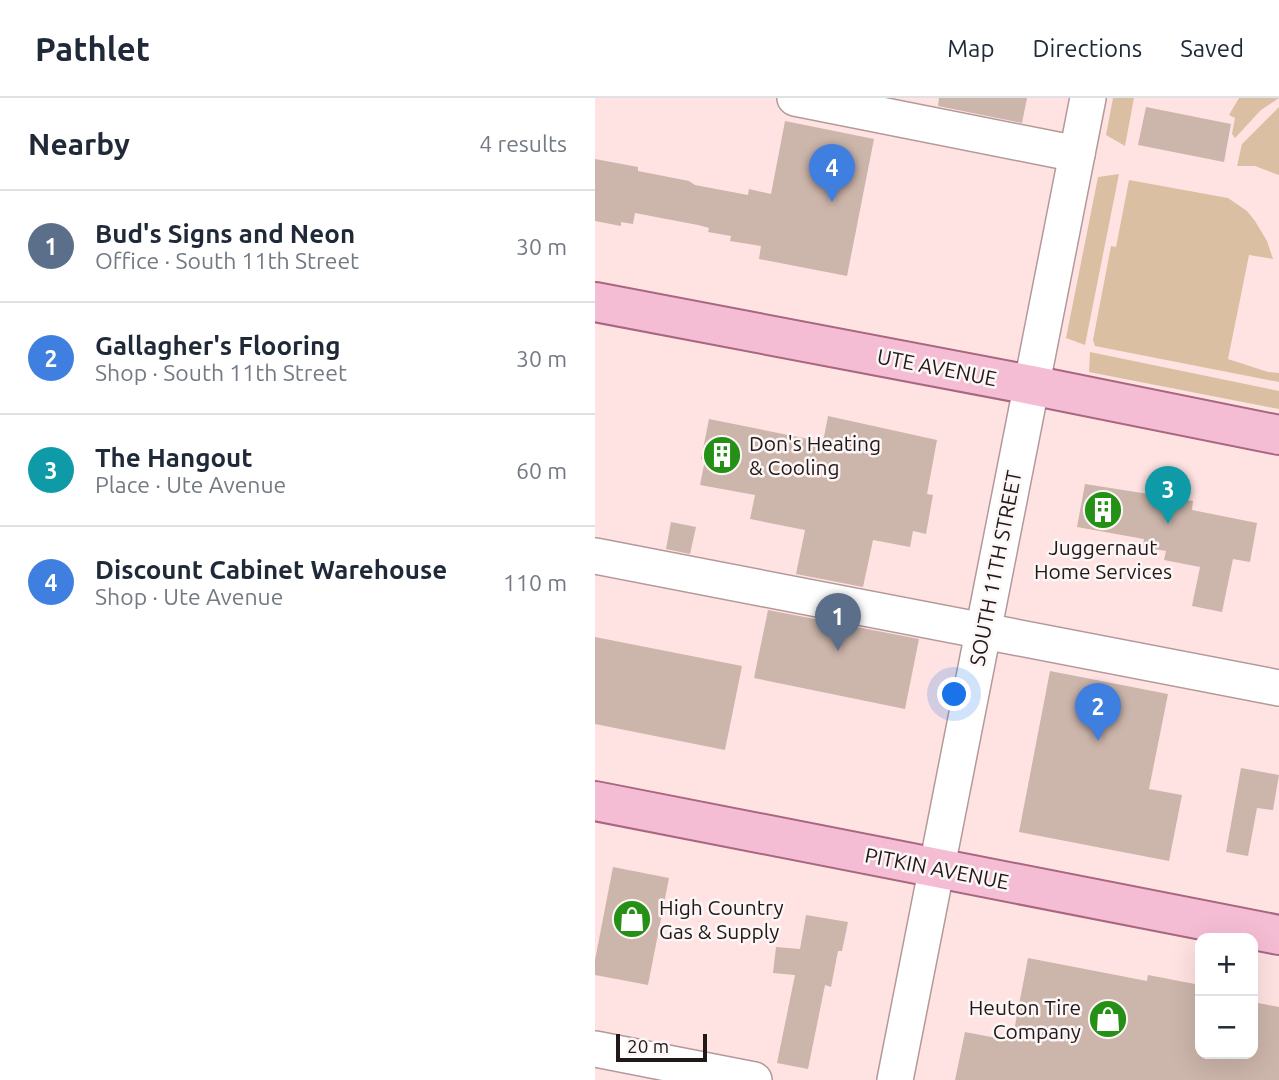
<!DOCTYPE html>
<html lang="en">
<head>
<meta charset="utf-8">
<style>
  :root { --surface:#fff; --page:#f2f2f3; --text:#1f2937; --muted:#747a83; --line:#e0e1e3; --accent:#db2777 }
  body { margin:0; font-family:Ubuntu,sans-serif; background:var(--page); color:var(--text) }
  .controls { position:absolute; right:21px; bottom:21px; display:grid; overflow:hidden; border-radius:14px; box-shadow:0 7px 28px #0002 }
  .controls button { width:63px; height:63px; display:grid; place-items:center; padding:0; border:0; border-bottom:2px solid var(--line); background:var(--surface); color:var(--text); font:35px sans-serif }
  .scale { position:absolute; left:21px; bottom:18px; width:91px; box-sizing:border-box; padding-left:7px; border:4px solid #221818; border-top:0; font-size:19px; line-height:24px; white-space:nowrap; color:#221818; -webkit-text-stroke:5px #fcf6f6; paint-order:stroke }
  .you { position:absolute; left:360px; top:597px; width:24px; height:24px; margin:-18px; border:5px solid #fff; border-radius:50%; background:#1a73e8; box-shadow:0 0 0 10px #1a73e833 }
  .badge { display:grid; place-items:center; width:46px; height:46px; border-radius:50%; background:var(--accent); color:#fff; font-size:23px; font-weight:700 }
  .pin { position:absolute; translate:-50% -58px; filter:drop-shadow(0 2px 4px #0008) }
  .pin::after { content:''; position:absolute; top:37px; width:24px; height:21px; background:inherit; clip-path:polygon(0 0,100% 0,50% 100%) }
  .list { margin:0; padding:0; list-style:none }
  h2 { display:flex; justify-content:space-between; align-items:center; height:91px; margin:0; padding:0 28px; font-size:30px }
  h2 small { font-size:23px; font-weight:400; color:var(--muted) }
  .list li { display:grid; grid-template-columns:46px 1fr auto; gap:21px; align-items:center; box-sizing:border-box; height:112px; padding:0 28px; border-top:2px solid var(--line) }
  .list b { display:block; font-size:26px; white-space:nowrap }
  .list p { margin:0; font-size:23px; white-space:nowrap; color:var(--muted) }
  .list em { font-size:23px; font-style:normal; color:var(--muted) }
  .map { position:relative; flex:none; width:684px; height:982px; overflow:hidden }
  header { display:flex; align-items:center; gap:42px; box-sizing:border-box; height:98px; padding:0 35px; background:var(--surface); border-bottom:2px solid var(--line) }
  header strong { font-size:33px }
  nav { display:flex; gap:38px; margin-inline-start:auto; font-size:24px }
  main { display:flex }
  aside { flex:1; background:var(--surface) }
  .map>svg:first-child { display:block }
  .green { fill:#dbbfa2 }
  .building { fill:#ccb5ab }
  .lines { fill:none; stroke-linecap:round; stroke-linejoin:round }
  .minor-casing { stroke:#b39999; stroke-width:38 }
  .major-casing { stroke:#a7677f; stroke-width:42 }
  .minor { stroke:#fff; stroke-width:35 }
  .major { stroke:#f5bdd4; stroke-width:38 }
  .labels { text-anchor:middle; dominant-baseline:central; stroke-width:5; stroke-linejoin:round; paint-order:stroke }
  .street-label { font-size:21px; fill:#221818; stroke:#fcf6f6 }
  .poi-label { font-size:21px; fill:#221818; stroke:#fcf6f6; text-anchor:start }
</style>
</head>
<body>
<header>
<strong>Pathlet</strong>
<nav><a>Map</a><a>Directions</a><a>Saved</a></nav>
</header>
<main>
<aside>
<h2>Nearby<small>4 results</small></h2>
<ul class="list">
<li><span class="badge" style="background:#5c6f8a">1</span><div><b>Bud's Signs and Neon</b><p>Office · South 11th Street</p></div><em>30 m</em></li>
<li><span class="badge" style="background:#3f7fe0">2</span><div><b>Gallagher's Flooring</b><p>Shop · South 11th Street</p></div><em>30 m</em></li>
<li><span class="badge" style="background:#0f9aa8">3</span><div><b>The Hangout</b><p>Place · Ute Avenue</p></div><em>60 m</em></li>
<li><span class="badge" style="background:#3f7fe0">4</span><div><b>Discount Cabinet Warehouse</b><p>Shop · Ute Avenue</p></div><em>110 m</em></li>
</ul>
</aside>
<div class="map">
<svg width="684" height="982" viewBox="0 0 684 982">
  <rect width="100%" height="100%" fill="#ffe3e2"/>
  <g class="green">
    <polygon points="518,0 539,0 530,48 511,37"/>
    <polygon points="644,0 684,0 666,12 640,40 637,36 640,20 634,17"/>
    <polygon points="684,9 684,77 660,68 642,68 647,46"/>
    <polygon points="524,76 490,247 471,240 503,79"/>
    <polygon points="534,82 633,100 652,113 660,123 672,143 678,161 654,157 633,261 673,274 684,275 684,284 500,248 498,242 516,148 521,149"/>
    <polygon points="495,254 684,293 684,311 494,274"/>
  </g>
  <g class="building">
    <polygon points="344,0 432,0 427,25 343,8"/>
    <polygon points="551,9 636,26 629,64 543,47"/>
    <polygon points="190,23 279,41 252,178 164,161 166,148 135,143 136,138 113,134 114,130 103,127 40,115 38,126 26,124 26,128 0,123 0,61 43,69 43,73 94,83 100,87 153,97 154,91 176,96"/>
    <polygon points="233,318 342,342 332,396 338,397 331,436 318,433 315,449 278,442 268,489 201,476 210,432 155,421 160,397 105,387 110,362 106,361 114,321 228,344"/>
    <polygon points="490,386 598,403 597,412 662,425 655,464 638,461 627,514 597,508 605,469 569,462 571,453 548,449 549,441 482,429"/>
    <polygon points="76,424 101,429 95,456 71,451"/>
    <polygon points="173,512 324,541 310,611 159,580"/>
    <polygon points="0,539 147,568 130,652 0,626"/>
    <polygon points="455,573 573,596 554,691 587,697 574,763 424,734"/>
    <polygon points="646,670 684,677 678,712 662,710 653,758 631,754"/>
    <polygon points="18,769 74,780 53,887 0,877 0,862"/>
    <polygon points="211,817 253,824 247,853 243,853 236,889 230,887 213,971 182,965 200,877 178,875 181,849 205,851"/>
    <polygon points="433,860 552,883 553,877 605,887 605,956 658,956 658,904 684,909 684,982 360,982 370,934 417,943"/>
  </g>
  <g class="lines">
    <g class="minor-casing">
      <g id="minor">
        <polyline points="200,0 482,56"/>
        <polyline points="0,458 684,590"/>
        <polyline points="0,951 159,982"/>
        <polyline points="300,982 493,0"/>
      </g>
    </g>
    <g class="major-casing">
      <g id="major">
        <polyline points="0,204 436,287 684,337"/>
        <polyline points="0,703 684,837"/>
      </g>
    </g>
    <use href="#minor" class="minor"/>
    <use href="#major" class="major"/>
  </g>
  <defs>
    <g id="building-disc" transform="scale(2.0125)"><circle r="9.5" fill="#259016" stroke="#fcf6f6"/><path d="M-4-6H4V6H1V3H-1V6H-4ZM-2.5-4.3h1.7v1.8h-1.7ZM.8-4.3h1.7v1.8H.8ZM-2.5-1h1.7V.8h-1.7ZM.8-1h1.7V.8H.8Z" fill="#fff"/></g>
    <g id="shop-disc" transform="scale(2.0125)"><circle r="9.5" fill="#259016" stroke="#fcf6f6"/><path d="M-5-2.5h2.3a2.7 3.5 0 0 1 5.4 0H5L5.5 6h-11ZM-1.5-2.5h3a1.5 2.3 0 0 0-3 0Z" fill="#fff"/></g>
  </defs>
  <g fill-rule="evenodd">
    <use href="#building-disc" x="127" y="357"/>
    <use href="#building-disc" x="508" y="412"/>
    <use href="#shop-disc" x="37" y="821"/>
    <use href="#shop-disc" x="513" y="921"/>
  </g>
  <g class="labels">
    <g class="street-label">
      <text transform="translate(342 269) rotate(11)">UTE AVENUE</text>
      <text transform="translate(400 470) rotate(-79)">SOUTH 11TH STREET</text>
      <text transform="translate(342 770) rotate(11)">PITKIN AVENUE</text>
    </g>
    <g class="poi-label">
      <text x="154" y="345">Don's Heating<tspan x="154" dy="24">&amp; Cooling</tspan></text>
      <text x="508" y="449" text-anchor="middle">Juggernaut<tspan x="508" dy="24">Home Services</tspan></text>
      <text x="64" y="809">High Country<tspan x="64" dy="24">Gas &amp; Supply</tspan></text>
      <text x="486" y="909" text-anchor="end">Heuton Tire<tspan x="486" dy="24">Company</tspan></text>
    </g>
  </g>
</svg>
<div class="controls">
<button>+</button>
<button>−</button>
</div>
<div class="scale">20 m</div>
<div class="you"></div>
<div class="pin badge" style="left:243px;top:553px;background:#5c6f8a">1</div>
<div class="pin badge" style="left:503px;top:643px;background:#3f7fe0">2</div>
<div class="pin badge" style="left:573px;top:426px;background:#0f9aa8">3</div>
<div class="pin badge" style="left:237px;top:104px;background:#3f7fe0">4</div>
</div>
</main>
</body>
</html>
